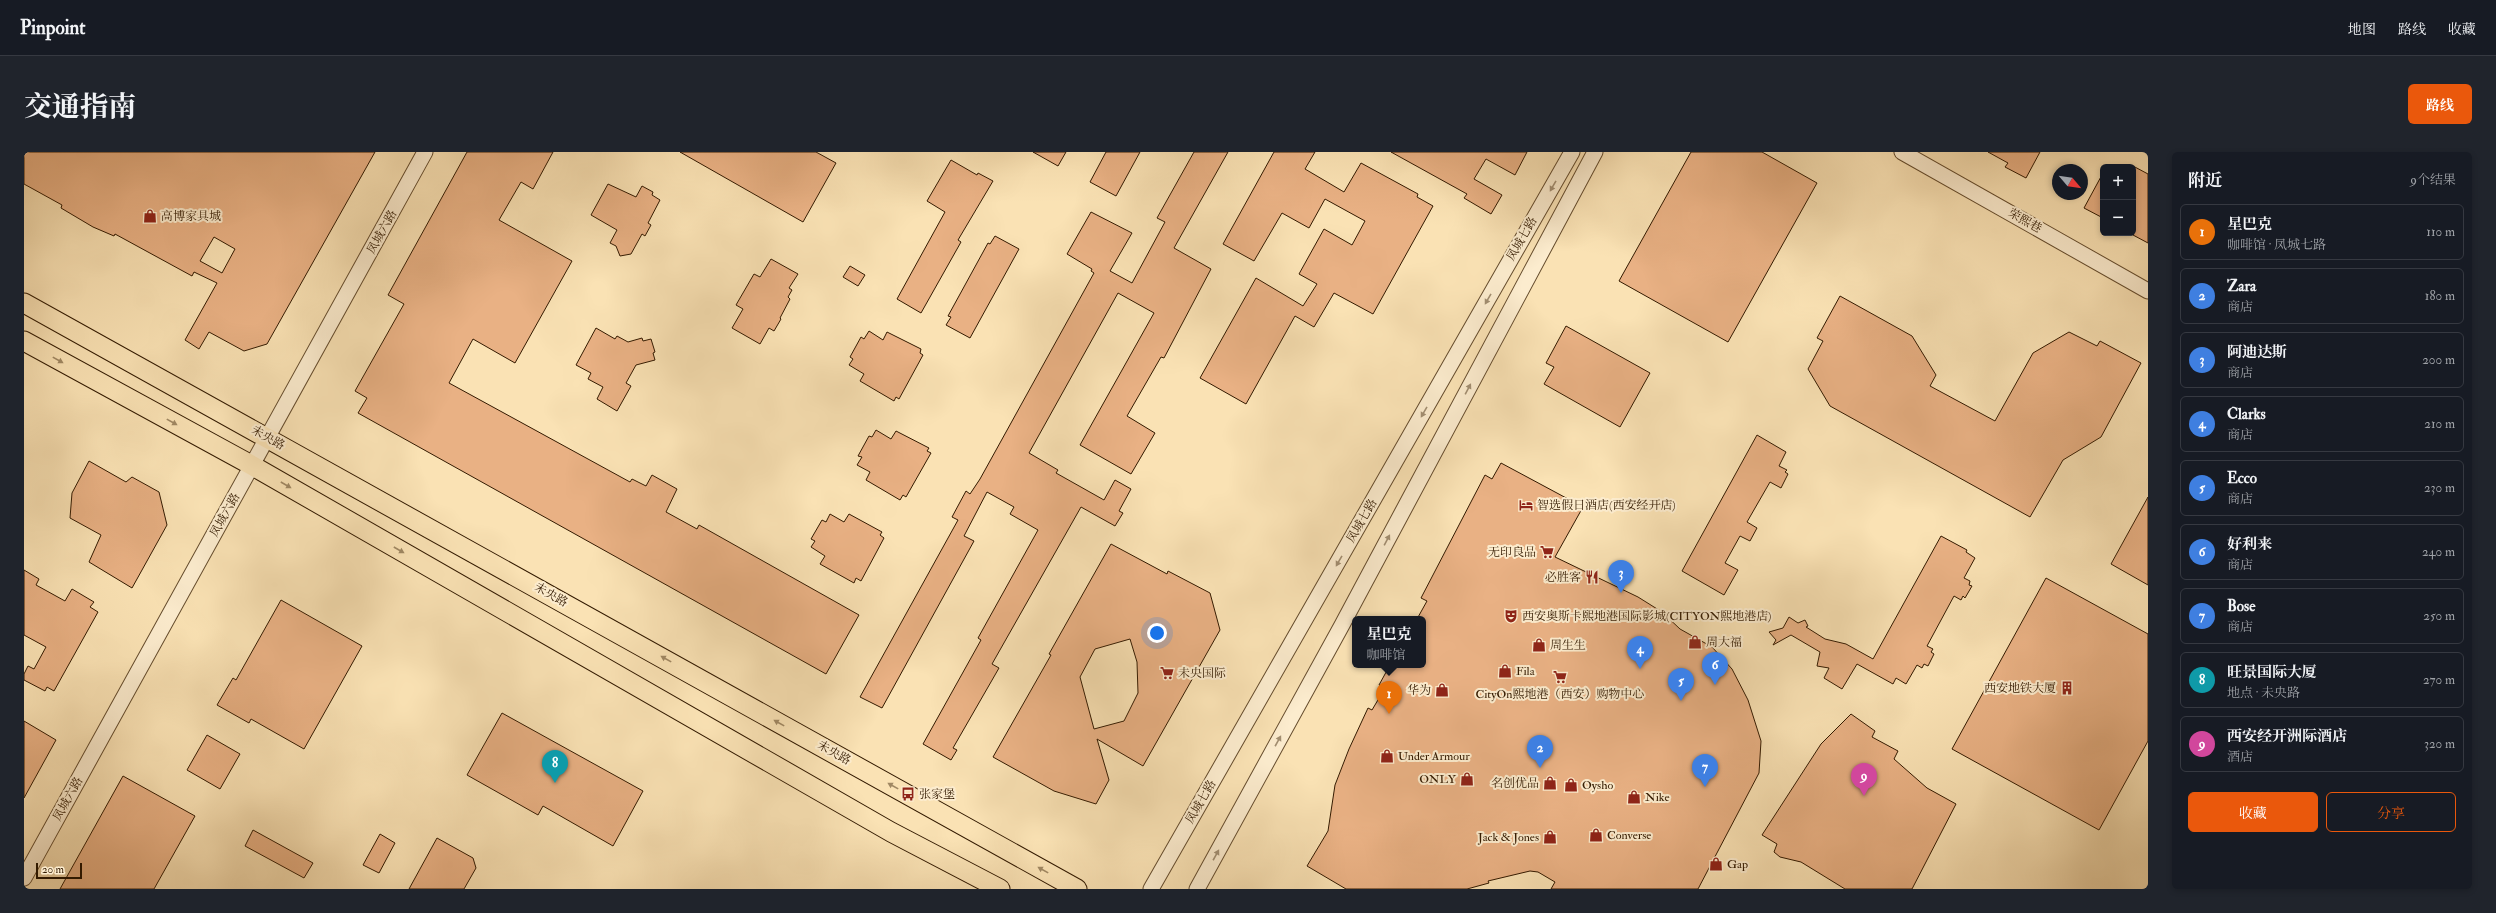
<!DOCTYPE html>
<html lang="zh">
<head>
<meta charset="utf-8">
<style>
  :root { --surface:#171b24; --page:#20242c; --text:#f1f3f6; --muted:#9ea1a6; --line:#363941; --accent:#ea580c }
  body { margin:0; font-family:"IM FELL Double Pica","Noto Serif SC",serif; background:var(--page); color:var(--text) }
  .controls { position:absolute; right:12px; top:12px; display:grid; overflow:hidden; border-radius:6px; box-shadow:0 2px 6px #0003 }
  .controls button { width:36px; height:36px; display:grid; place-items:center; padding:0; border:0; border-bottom:1px solid var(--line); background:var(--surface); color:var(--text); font:20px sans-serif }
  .compass { position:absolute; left:2028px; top:12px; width:36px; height:36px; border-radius:50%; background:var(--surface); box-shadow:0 2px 6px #0003; rotate:119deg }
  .scale { position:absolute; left:12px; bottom:10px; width:46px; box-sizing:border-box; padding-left:4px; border:2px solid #331a00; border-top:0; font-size:11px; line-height:14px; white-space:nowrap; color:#331a00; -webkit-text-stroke:3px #fcecce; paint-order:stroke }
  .you { position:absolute; left:1133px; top:481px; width:14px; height:14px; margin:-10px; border:3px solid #fff; border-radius:50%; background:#1a73e8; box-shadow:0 0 0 6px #1a73e833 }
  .badge { display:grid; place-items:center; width:26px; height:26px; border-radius:50%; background:var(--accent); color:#fff; font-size:13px; font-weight:700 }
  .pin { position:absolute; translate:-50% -33px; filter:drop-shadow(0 1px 2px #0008) }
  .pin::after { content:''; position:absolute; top:21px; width:14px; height:12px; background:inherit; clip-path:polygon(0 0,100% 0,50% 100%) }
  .popup { position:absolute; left:1328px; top:464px; width:74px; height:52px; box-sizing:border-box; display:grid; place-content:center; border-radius:6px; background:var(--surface); filter:drop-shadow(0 1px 3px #0005); font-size:13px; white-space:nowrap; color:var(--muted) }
  .popup b { font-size:15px; color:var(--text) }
  .popup::after { content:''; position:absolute; left:50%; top:100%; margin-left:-8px; border:8px solid transparent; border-top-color:var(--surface) }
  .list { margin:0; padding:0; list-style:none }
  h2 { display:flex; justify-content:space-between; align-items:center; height:52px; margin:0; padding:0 16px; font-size:17px }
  h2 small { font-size:13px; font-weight:400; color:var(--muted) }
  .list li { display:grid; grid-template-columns:26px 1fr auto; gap:12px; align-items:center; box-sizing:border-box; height:56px; margin:0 8px 8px; padding:0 8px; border:1px solid var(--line); border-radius:6px }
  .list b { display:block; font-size:15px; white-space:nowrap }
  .list p { margin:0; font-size:13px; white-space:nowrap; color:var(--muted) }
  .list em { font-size:13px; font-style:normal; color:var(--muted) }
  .actions { display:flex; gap:8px; padding:12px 16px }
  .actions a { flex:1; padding:9px 0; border:1px solid var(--accent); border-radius:6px; text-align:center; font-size:14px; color:var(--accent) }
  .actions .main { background:var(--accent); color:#fff }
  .map { position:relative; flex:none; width:2124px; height:737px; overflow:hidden; border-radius:6px }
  header { display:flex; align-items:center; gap:24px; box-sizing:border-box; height:56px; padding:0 20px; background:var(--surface); border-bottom:1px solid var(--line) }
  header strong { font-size:19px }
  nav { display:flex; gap:22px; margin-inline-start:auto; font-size:14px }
  .intro { display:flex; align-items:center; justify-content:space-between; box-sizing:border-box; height:96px; padding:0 24px }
  h1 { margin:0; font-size:28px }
  .button { padding:10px 18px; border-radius:6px; background:var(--accent); color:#fff; font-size:14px; font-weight:700 }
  main { display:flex; gap:24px; padding:0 24px }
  aside { flex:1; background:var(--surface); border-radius:6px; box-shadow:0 2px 6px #0003 }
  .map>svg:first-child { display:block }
  .building { fill:#e9b184; stroke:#331a00; fill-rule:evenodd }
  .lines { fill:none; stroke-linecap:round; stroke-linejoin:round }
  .minor-casing { stroke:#654c2d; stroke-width:17 }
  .major-casing { stroke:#331a00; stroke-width:21 }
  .minor { stroke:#fcecce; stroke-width:15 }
  .major { stroke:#fae2b4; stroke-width:19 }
  .oneway { fill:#a28e71 }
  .oneway2 { fill:#a08863 }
  .labels { text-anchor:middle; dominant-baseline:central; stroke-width:4; stroke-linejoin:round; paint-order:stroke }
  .poi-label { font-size:12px; fill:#331a00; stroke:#fcecce; text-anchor:start }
  .street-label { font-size:12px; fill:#331a00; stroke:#fcecce }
</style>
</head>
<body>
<header>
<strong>Pinpoint</strong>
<nav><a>地图</a><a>路线</a><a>收藏</a></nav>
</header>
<div class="intro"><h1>交通指南</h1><a class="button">路线</a></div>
<main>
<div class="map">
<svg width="2124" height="737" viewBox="0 0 2124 737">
  <rect width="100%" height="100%" fill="#fae2b4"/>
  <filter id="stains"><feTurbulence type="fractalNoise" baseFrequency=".005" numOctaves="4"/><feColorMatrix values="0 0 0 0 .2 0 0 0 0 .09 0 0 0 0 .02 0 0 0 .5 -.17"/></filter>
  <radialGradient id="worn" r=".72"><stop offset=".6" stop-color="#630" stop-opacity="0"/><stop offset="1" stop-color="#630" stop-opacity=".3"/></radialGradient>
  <g class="building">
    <path d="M0 0H351L243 192 220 199 185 180 175 197 161 188 193 131 170 120 168 124 91 82 90 84 69 75 37 56 38 53 0 32ZM190 85 211 97 198 121 176 109Z"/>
    <polygon points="443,0 529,0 509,37 497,30 475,68 548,109 491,211 449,187 425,231 606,330 608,327 622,334 628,323 653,337 642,360 673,377 675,373 835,463 802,522 334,261 343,246 331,239 380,152 364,143"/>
    <polygon points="656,0 792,0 812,11 779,70"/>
    <polygon points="1009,0 1042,0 1034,14"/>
    <polygon points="1082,0 1116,0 1092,44 1066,30"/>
    <polygon points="1170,0 1204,0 1150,96 1187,117 1140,206 1137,205 1103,264 1131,281 1107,322 1056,293 1130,161 1094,141 1005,301 1034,318 1032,321 1080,348 1091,328 1107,337 1095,359 1099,361 1091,374 1057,355 968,512 975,516 929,596 933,598 927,608 899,592 957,488 954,486 1014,378 986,362 990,355 963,340 940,384 950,389 858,556 836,545 934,368 928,365 942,339 946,342 956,327 1070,121 1067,119 1068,117 1043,102 1067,60 1108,81 1086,119 1108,131 1141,70 1133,66"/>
    <polygon points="1250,0 1291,0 1281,17 1320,40 1337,11 1394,42 1393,45 1409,54 1349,162 1310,141 1290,175 1271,164 1222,252 1176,226 1232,126 1279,154 1293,132 1275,122 1300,77 1328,93 1341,69 1301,47 1285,76 1258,61 1230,109 1199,92"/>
    <polygon points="1367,0 1503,0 1491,23 1462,7 1450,27 1478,43 1467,62 1440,46 1443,42"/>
    <polygon points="1667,0 1738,0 1793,31 1704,190 1595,129"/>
    <polygon points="1964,0 2016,0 2002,26 1981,15 1984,11"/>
    <polygon points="927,8 953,23 954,21 969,29 934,88 937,90 897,161 873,147 921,60 903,49"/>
    <polygon points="2109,14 2124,22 2124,91 2109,83"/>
    <polygon points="2079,21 2079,66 2060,56"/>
    <polygon points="584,32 612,45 618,34 629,40 628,43 636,48 624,71 627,73 621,84 618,82 607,102 596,104 592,94 586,91 593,78 567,63"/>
    <polygon points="971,84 995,97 946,186 922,173 927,165 924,164 964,91 966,92"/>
    <polygon points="747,107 774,122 765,136 768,138 764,145 766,147 756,166 757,167 750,179 745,176 736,192 708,176 719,157 712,153 730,122 736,125"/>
    <polygon points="826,114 841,123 834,134 819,125"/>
    <polygon points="1816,144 1888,184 1912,223 1906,234 1971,269 2009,201 2045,180 2073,194 2076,189 2117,211 2077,285 2039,308 2006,365 1806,254 1784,217 1799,189 1793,186"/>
    <polygon points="1542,174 1626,221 1596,275 1520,232 1530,215 1522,211"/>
    <polygon points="572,176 591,187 593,184 604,190 618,186 619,189 627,187 631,200 629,201 631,208 612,213 602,231 607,234 593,259 573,247 579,235 564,227 567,221 552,213"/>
    <polygon points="845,179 859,188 863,180 897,197 896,201 899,203 875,247 872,245 870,249 836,229 840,222 825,213 829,207 826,205 837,185 840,187"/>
    <polygon points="852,278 867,287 872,279 905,296 903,299 907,301 882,345 879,343 876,348 842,328 846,320 833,313 838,305 834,304 845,284 848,285"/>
    <polygon points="1733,283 1762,300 1755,314 1763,318 1761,320 1764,322 1757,336 1746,330 1723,370 1733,376 1726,389 1716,384 1701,411 1714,418 1700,443 1658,419"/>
    <polygon points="65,309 102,330 108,325 135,340 143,373 108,436 65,410 77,383 46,366 48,341"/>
    <polygon points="1477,311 1559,355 1531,405 1614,445 1638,460 1656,477 1688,495 1708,517 1724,548 1737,589 1735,621 1674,737 1527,737 1531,730 1514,720 1506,719 1464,729 1465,731 1443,737 1322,737 1283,714 1304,679 1311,633 1325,597 1344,556 1348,558 1361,536 1355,533 1366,513 1399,513 1399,467 1393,467 1403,449 1397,446 1461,323 1468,327"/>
    <polygon points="2124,345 2124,433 2087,412"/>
    <polygon points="806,362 820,370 825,362 858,380 856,383 860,386 837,429 832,426 830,431 796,412 801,404 787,395 791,389 787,387 798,368 802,370"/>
    <polygon points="1917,384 1943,398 1942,400 1951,406 1940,426 1946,429 1945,433 1948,434 1941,446 1939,444 1937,448 1930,444 1903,494 1909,497 1907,500 1910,502 1904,514 1900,512 1898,516 1893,513 1882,532 1872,526 1869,532 1833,512 1818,537 1800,526 1805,516 1793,514 1796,500 1767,483 1749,493 1752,488 1745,480 1759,476 1765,465 1774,471 1781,468 1784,474 1782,475 1801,487 1822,492 1849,507"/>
    <path d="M1087 392 1143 422 1144 419 1186 441 1196 478 1119 614 1073 587 1085 628 1072 652 1030 639 969 605 1027 503 1025 502ZM1106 487 1113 510 1114 541 1100 569 1070 577 1056 525 1071 497Z"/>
    <polygon points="0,418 15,427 12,433 41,449 48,437 70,450 66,455 74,460 30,539 23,535 21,539 0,528 0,522 4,514 10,517 22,495 0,483"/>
    <polygon points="2022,426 2124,482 2124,589 2075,678 1928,597"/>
    <polygon points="257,448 338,494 280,597 227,567 225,571 193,553 209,526 212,528"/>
    <polygon points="478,561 619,639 589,694 519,654 514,663 443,623"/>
    <polygon points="1827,562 1851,579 1848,585 1874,599 1870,607 1903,636 1932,652 1888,737 1821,737 1777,710 1756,705 1750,700 1753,692 1738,683 1797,592"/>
    <polygon points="0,569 32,588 0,646"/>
    <polygon points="183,583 216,602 196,637 163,618"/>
    <polygon points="99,624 171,664 130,737 36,737"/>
    <polygon points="229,678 289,711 280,726 221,694"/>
    <polygon points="356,682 371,691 355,721 339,713"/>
    <polygon points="413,686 449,706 452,716 440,737 385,737"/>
  </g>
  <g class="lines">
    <g class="minor-casing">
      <g id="minor">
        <polyline points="1878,0 2124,139"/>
        <polyline points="0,726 401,0"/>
        <polyline points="1127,737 1548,0"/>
        <polyline points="1173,737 1318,473 1571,0"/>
      </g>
    </g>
    <g class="major-casing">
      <g id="major">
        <polyline points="0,151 1053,737"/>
        <polyline points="0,189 229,314 867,680 976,737"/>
      </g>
    </g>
    <use href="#minor" class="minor"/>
    <use href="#major" class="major"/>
  </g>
  <defs><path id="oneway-solid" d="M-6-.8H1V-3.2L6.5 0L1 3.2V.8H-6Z"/></defs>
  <g class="oneway">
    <use href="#oneway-solid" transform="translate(1529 34) rotate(120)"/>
    <use href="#oneway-solid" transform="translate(1464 147) rotate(120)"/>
    <use href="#oneway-solid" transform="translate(1444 237) rotate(-62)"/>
    <use href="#oneway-solid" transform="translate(1400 260) rotate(120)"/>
    <use href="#oneway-solid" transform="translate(1363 388) rotate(-62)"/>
    <use href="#oneway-solid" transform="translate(1315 409) rotate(120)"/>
    <use href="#oneway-solid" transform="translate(1254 589) rotate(-61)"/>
    <use href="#oneway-solid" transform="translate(1192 703) rotate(-61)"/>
  </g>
  <g class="oneway2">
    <use href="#oneway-solid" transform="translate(34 208) rotate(29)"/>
    <use href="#oneway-solid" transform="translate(148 270) rotate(29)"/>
    <use href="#oneway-solid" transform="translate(262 333) rotate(30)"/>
    <use href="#oneway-solid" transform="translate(375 398) rotate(30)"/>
    <use href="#oneway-solid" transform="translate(642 507) rotate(-151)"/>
    <use href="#oneway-solid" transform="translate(755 571) rotate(-151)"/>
    <use href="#oneway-solid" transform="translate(869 634) rotate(-151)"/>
    <use href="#oneway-solid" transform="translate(1019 718) rotate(-151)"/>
  </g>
  <defs>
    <g id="shop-bare" transform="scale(1.08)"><path d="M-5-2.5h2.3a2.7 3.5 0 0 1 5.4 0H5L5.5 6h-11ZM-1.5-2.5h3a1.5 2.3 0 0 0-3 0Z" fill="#8f2418" stroke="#fcecce" stroke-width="2.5" paint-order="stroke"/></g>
    <g id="hotel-bare" transform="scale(1.08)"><path d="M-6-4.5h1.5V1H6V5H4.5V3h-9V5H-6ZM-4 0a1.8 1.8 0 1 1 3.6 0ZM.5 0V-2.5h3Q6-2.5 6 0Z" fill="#8f2418" stroke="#fcecce" stroke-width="2.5" paint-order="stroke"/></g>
    <g id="supermarket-bare" transform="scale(1.08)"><path d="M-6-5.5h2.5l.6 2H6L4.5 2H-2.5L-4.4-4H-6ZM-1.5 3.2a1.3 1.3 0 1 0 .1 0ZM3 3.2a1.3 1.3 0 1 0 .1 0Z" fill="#8f2418" stroke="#fcecce" stroke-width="2.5" paint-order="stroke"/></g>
    <g id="restaurant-bare" transform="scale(1.08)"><path d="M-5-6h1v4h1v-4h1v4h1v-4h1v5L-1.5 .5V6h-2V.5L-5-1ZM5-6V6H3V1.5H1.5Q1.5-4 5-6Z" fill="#8f2418" stroke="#fcecce" stroke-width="2.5" paint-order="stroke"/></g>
    <g id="theatre-bare" transform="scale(1.08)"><path d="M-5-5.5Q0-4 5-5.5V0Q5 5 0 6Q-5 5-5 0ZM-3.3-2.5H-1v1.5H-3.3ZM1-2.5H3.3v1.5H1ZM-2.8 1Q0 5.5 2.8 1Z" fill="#8f2418" stroke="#fcecce" stroke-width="2.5" paint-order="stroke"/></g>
    <g id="building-bare" transform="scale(1.08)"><path d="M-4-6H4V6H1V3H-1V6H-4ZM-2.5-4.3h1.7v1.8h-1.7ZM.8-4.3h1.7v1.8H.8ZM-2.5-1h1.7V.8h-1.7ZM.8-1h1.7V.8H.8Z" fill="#8f2418" stroke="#fcecce" stroke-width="2.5" paint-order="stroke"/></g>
    <g id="bus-bare" transform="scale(1.08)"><path d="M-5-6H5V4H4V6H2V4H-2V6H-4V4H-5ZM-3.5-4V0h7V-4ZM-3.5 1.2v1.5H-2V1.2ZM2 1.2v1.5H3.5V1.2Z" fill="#8f2418" stroke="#fcecce" stroke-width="2.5" paint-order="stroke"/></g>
  </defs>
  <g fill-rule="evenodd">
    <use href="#shop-bare" x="126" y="64"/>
    <use href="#hotel-bare" x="1502" y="353"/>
    <use href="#supermarket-bare" x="1523" y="400"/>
    <use href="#restaurant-bare" x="1568" y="425"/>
    <use href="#theatre-bare" x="1487" y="464"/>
    <use href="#shop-bare" x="1671" y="490"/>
    <use href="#shop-bare" x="1515" y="493"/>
    <use href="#shop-bare" x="1481" y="519"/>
    <use href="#supermarket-bare" x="1143" y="521"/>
    <use href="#supermarket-bare" x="1536" y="525"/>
    <use href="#building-bare" x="2043" y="536"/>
    <use href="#shop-bare" x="1418" y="538"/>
    <use href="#shop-bare" x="1363" y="604"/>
    <use href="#shop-bare" x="1443" y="627"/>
    <use href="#shop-bare" x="1526" y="631"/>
    <use href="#shop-bare" x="1547" y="633"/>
    <use href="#bus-bare" x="884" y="642"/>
    <use href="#shop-bare" x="1610" y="645"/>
    <use href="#shop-bare" x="1572" y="683"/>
    <use href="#shop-bare" x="1526" y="685"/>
    <use href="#shop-bare" x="1692" y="712"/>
  </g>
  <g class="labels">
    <g class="poi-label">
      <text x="137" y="64">高博家具城</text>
      <text x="1513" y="353">智选假日酒店(西安经开店)</text>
      <text x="1512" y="400" text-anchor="end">无印良品</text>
      <text x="1557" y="425" text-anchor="end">必胜客</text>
      <text x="1498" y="464">西安奥斯卡熙地港国际影城(CITYON熙地港店)</text>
      <text x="1682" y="490">周大福</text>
      <text x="1526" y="493">周生生</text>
      <text x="1492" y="519">Fila</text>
      <text x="1154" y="521">未央国际</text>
      <text x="2032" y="536" text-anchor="end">西安地铁大厦</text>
      <text x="1407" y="538" text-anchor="end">华为</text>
      <text x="1536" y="542" text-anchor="middle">CityOn熙地港（西安）购物中心</text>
      <text x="1374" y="604">Under Armour</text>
      <text x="1432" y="627" text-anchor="end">ONLY</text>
      <text x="1515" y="631" text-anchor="end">名创优品</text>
      <text x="1558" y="633">Oysho</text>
      <text x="895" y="642">张家堡</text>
      <text x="1621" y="645">Nike</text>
      <text x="1583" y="683">Converse</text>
      <text x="1515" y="685" text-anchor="end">Jack &amp; Jones</text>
      <text x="1703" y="712">Gap</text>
    </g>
    <g class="street-label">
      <text transform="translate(2001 69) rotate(29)">荣熙巷</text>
      <text transform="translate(358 80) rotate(-61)">凤城六路</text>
      <text transform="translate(1498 87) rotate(-60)">凤城七路</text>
      <text transform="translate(244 286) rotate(29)">未央路</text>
      <text transform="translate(201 363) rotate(-61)">凤城六路</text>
      <text transform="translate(1338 369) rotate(-60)">凤城七路</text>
      <text transform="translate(527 443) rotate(29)">未央路</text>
      <text transform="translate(810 601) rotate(29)">未央路</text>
      <text transform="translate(44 647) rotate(-61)">凤城六路</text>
      <text transform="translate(1177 650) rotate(-60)">凤城七路</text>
    </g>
  </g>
  <rect width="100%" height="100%" filter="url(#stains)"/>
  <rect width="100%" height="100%" fill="url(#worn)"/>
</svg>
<div class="controls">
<button>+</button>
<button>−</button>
</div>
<svg class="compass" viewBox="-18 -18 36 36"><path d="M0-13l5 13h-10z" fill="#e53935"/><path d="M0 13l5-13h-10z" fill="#9ea1a6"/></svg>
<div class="scale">20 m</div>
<div class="you"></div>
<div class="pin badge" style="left:1365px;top:562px;background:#e8710a">1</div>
<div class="popup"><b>星巴克</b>咖啡馆</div>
<div class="pin badge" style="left:1516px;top:616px;background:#3f7fe0">2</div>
<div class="pin badge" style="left:1597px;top:441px;background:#3f7fe0">3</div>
<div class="pin badge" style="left:1616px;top:517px;background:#3f7fe0">4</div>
<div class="pin badge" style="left:1657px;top:549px;background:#3f7fe0">5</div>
<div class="pin badge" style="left:1691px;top:533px;background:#3f7fe0">6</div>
<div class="pin badge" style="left:1681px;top:635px;background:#3f7fe0">7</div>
<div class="pin badge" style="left:531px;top:631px;background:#0f9aa8">8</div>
<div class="pin badge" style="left:1840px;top:644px;background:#d1479c">9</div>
</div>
<aside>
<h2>附近<small>9个结果</small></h2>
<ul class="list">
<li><span class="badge" style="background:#e8710a">1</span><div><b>星巴克</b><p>咖啡馆 · 凤城七路</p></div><em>110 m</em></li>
<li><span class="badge" style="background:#3f7fe0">2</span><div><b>Zara</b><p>商店</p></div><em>180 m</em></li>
<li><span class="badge" style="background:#3f7fe0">3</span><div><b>阿迪达斯</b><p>商店</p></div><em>200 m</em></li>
<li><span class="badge" style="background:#3f7fe0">4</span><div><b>Clarks</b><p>商店</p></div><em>210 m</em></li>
<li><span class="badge" style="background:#3f7fe0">5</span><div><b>Ecco</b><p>商店</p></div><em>230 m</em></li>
<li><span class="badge" style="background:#3f7fe0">6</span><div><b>好利来</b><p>商店</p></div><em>240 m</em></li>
<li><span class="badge" style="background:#3f7fe0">7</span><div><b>Bose</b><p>商店</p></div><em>250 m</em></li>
<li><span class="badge" style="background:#0f9aa8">8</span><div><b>旺景国际大厦</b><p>地点 · 未央路</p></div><em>270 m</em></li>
<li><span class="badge" style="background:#d1479c">9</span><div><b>西安经开洲际酒店</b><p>酒店</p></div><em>320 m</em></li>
</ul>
<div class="actions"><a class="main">收藏</a><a>分享</a></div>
</aside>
</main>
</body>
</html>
